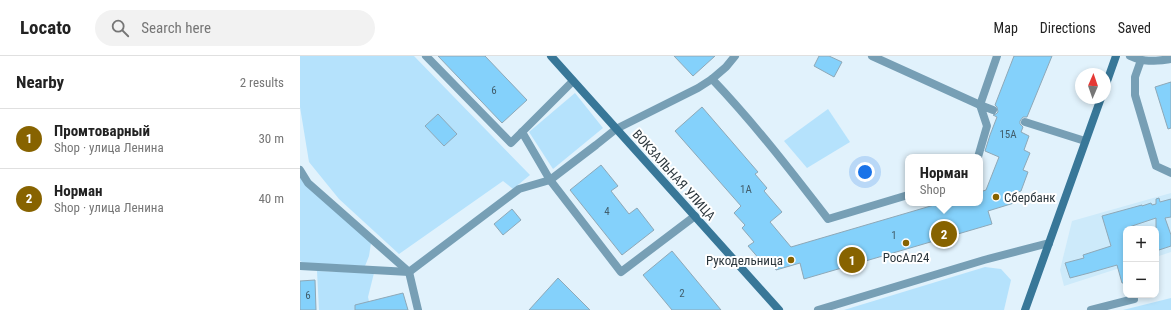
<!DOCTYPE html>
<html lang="en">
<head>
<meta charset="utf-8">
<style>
  :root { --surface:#fff; --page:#f2f2f2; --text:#222; --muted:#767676; --line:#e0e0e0; --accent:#876300 }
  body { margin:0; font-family:"Roboto Condensed",sans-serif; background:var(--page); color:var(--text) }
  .controls { position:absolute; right:12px; bottom:12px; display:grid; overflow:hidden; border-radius:8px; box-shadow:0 2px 6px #0003 }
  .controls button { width:36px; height:36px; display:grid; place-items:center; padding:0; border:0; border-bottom:1px solid var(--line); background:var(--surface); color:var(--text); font:20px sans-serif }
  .compass { position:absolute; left:775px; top:12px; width:36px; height:36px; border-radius:50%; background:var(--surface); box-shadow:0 2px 6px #0003; rotate:2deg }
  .you { position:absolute; left:565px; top:116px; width:14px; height:14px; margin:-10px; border:3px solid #fff; border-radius:50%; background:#1a73e8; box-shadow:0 0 0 6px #1a73e833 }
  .badge { display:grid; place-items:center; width:26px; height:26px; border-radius:50%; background:var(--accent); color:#fff; font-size:13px; font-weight:700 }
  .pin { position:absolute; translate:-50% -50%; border:2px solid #fff; box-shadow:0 1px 4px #0006 }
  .popup { position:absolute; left:605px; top:98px; width:78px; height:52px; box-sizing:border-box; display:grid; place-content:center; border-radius:8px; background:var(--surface); filter:drop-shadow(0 1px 3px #0005); font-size:13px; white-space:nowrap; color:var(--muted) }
  .popup b { font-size:15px; color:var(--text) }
  .popup::after { content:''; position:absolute; left:50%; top:100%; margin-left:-8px; border:8px solid transparent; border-top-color:var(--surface) }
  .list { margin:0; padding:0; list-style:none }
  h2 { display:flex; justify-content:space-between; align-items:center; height:52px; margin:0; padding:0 16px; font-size:17px }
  h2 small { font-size:13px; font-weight:400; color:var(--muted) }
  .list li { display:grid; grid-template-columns:26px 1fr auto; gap:12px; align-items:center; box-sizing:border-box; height:60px; padding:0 16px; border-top:1px solid var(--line) }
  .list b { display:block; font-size:15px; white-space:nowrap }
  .list p { margin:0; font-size:13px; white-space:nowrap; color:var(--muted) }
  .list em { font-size:13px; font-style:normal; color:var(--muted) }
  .icon { flex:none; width:22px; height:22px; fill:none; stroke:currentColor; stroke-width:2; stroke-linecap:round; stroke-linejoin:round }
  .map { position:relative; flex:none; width:871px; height:254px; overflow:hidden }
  header { display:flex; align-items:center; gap:24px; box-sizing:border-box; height:56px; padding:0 20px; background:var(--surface); border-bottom:1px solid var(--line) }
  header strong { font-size:19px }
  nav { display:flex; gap:22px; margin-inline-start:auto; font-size:14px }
  .search { width:280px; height:36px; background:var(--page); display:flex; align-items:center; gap:10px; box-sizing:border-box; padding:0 14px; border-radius:22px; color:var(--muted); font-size:15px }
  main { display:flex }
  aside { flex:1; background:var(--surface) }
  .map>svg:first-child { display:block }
  .built { fill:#cdeafa }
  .green { fill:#b5e2fc }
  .building { fill:#84d1fb; stroke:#8ea8b7 }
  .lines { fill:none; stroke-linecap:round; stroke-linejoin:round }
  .lane { stroke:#779fb5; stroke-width:8 }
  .street { stroke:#779fb5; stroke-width:8 }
  .secondary { stroke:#387798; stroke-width:8 }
  .poi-dot { fill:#876300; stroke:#fff; stroke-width:1.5 }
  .labels { text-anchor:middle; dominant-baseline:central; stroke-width:4; stroke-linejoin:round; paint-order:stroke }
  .number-label { font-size:11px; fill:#425e6c }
  .street-label { font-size:13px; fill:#2c373d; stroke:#fff }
  .poi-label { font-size:13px; fill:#2c373d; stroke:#fff; text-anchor:start }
</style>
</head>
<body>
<header>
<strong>Locato</strong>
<div class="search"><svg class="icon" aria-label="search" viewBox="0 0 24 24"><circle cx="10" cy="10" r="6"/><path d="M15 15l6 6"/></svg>Search here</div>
<nav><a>Map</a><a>Directions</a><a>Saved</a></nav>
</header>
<main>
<aside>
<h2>Nearby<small>2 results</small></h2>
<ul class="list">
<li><span class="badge">1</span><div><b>Промтоварный</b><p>Shop · улица Ленина</p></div><em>30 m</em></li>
<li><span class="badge">2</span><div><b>Норман</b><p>Shop · улица Ленина</p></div><em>40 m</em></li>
</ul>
</aside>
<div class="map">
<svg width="871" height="254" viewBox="0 0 871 254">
  <rect width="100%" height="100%" fill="#e1f2fc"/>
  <polygon class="built" points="871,137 871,196 856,201 856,173 826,173 826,210 764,230 760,214 772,165"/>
  <g class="green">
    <polygon points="0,0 114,0 230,119 213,133 203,125 99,198 39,143 9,106 0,51"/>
    <polygon points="275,37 303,72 253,113 229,76"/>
    <polygon points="528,53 550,86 507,112 484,85"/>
    <polygon points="0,121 71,187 69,200 65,210 29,208 6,208 0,205"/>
    <polygon points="685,211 701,213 711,224 704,254 544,254"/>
    <polygon points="17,215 74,217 68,241 71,254 19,254"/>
    <polygon points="871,242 871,254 823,254"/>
  </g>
  <g class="building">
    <polygon points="138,0 185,0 227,44 202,67"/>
    <polygon points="374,0 415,0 393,20"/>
    <polygon points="519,0 529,0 542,6 534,21 514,10"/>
    <polygon points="714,0 752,0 727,61 723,61 720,65 720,68 723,71 721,76 729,80 724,94 730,97 723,114 728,116 721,135 712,138 714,147 688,155 692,168 504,223 500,207 476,214 472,202 461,205 448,190 454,186 442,172 445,169 434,157 441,150 375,75 402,51 458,116 455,118 467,132 464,135 482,156 470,166 491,191 641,147 680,147 680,136 686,134 699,101 685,95 690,79 697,61 693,59 696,58 698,56 697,51 695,49"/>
    <polygon points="871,26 871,72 868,73 855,31"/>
    <polygon points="138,58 157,78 144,90 125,70"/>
    <polygon points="301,109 318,130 311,135 329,158 337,152 354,174 322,199 270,134"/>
    <polygon points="859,142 860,146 871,143 871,161 865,162 871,179 871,190 856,195 856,162 826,172 826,227 822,227 817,209 789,217 770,222 765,207 784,202 783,199 811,190 802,160 842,149 842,150 851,147 852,149 856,148 856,143"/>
    <polygon points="212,153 221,164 203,179 194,168"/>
    <polygon points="372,195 421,254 372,254 343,219"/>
    <polygon points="258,222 290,254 229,254"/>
    <polygon points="15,224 16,254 0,254 0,225"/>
    <polygon points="103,237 108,254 55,254 55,249"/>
  </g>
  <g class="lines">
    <g class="lane">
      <polyline points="126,0 211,87 273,25"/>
      <polyline points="572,0 680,49 697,0"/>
      <path d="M830 0C845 7 855 5 871 3"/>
      <polyline points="841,4 835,21 835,39 856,110 871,117"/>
      <path d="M412 23C454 67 491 115 528 163L608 139"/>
      <polyline points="725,66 785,85"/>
      <polyline points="222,76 250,124 321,216 395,160"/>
      <polyline points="678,101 687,70 680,49 693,54"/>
      <polyline points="0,114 8,127 109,216 118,254"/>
      <polyline points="0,210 109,216 219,133 250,124 296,89 316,73 398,32 412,23 426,11 435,0"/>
      <polyline points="791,254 834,243"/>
    </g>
    <polyline class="street" points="518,254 684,204 749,187"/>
    <g class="secondary">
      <polyline points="251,0 479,254"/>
      <polyline points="805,31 816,0"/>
      <polyline points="725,254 801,42"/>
    </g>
  </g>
  <g class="poi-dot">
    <circle cx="696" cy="141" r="4"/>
    <circle cx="606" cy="187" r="4"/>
    <circle cx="491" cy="204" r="4"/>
  </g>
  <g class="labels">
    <g class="number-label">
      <text x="194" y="34">6</text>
      <text x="708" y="78">15А</text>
      <text x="446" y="133">1А</text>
      <text x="307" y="155">4</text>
      <text x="594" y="179">1</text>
      <text x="382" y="237">2</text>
      <text x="8" y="239">6</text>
    </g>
    <g class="street-label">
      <text transform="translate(374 119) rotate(48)">ВОКЗАЛЬНАЯ УЛИЦА</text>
    </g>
    <g class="poi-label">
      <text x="704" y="141">Сбербанк</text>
      <text x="606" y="201" text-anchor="middle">РосАл24</text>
      <text x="483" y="204" text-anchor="end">Рукодельница</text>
    </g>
  </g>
</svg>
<div class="controls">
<button>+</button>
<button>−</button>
</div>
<svg class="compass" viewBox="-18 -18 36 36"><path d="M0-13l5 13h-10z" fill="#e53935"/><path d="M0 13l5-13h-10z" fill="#767676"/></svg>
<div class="you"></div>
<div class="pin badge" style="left:552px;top:204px">1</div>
<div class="pin badge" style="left:644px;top:178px">2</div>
<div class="popup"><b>Норман</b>Shop</div>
</div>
</main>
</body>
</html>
